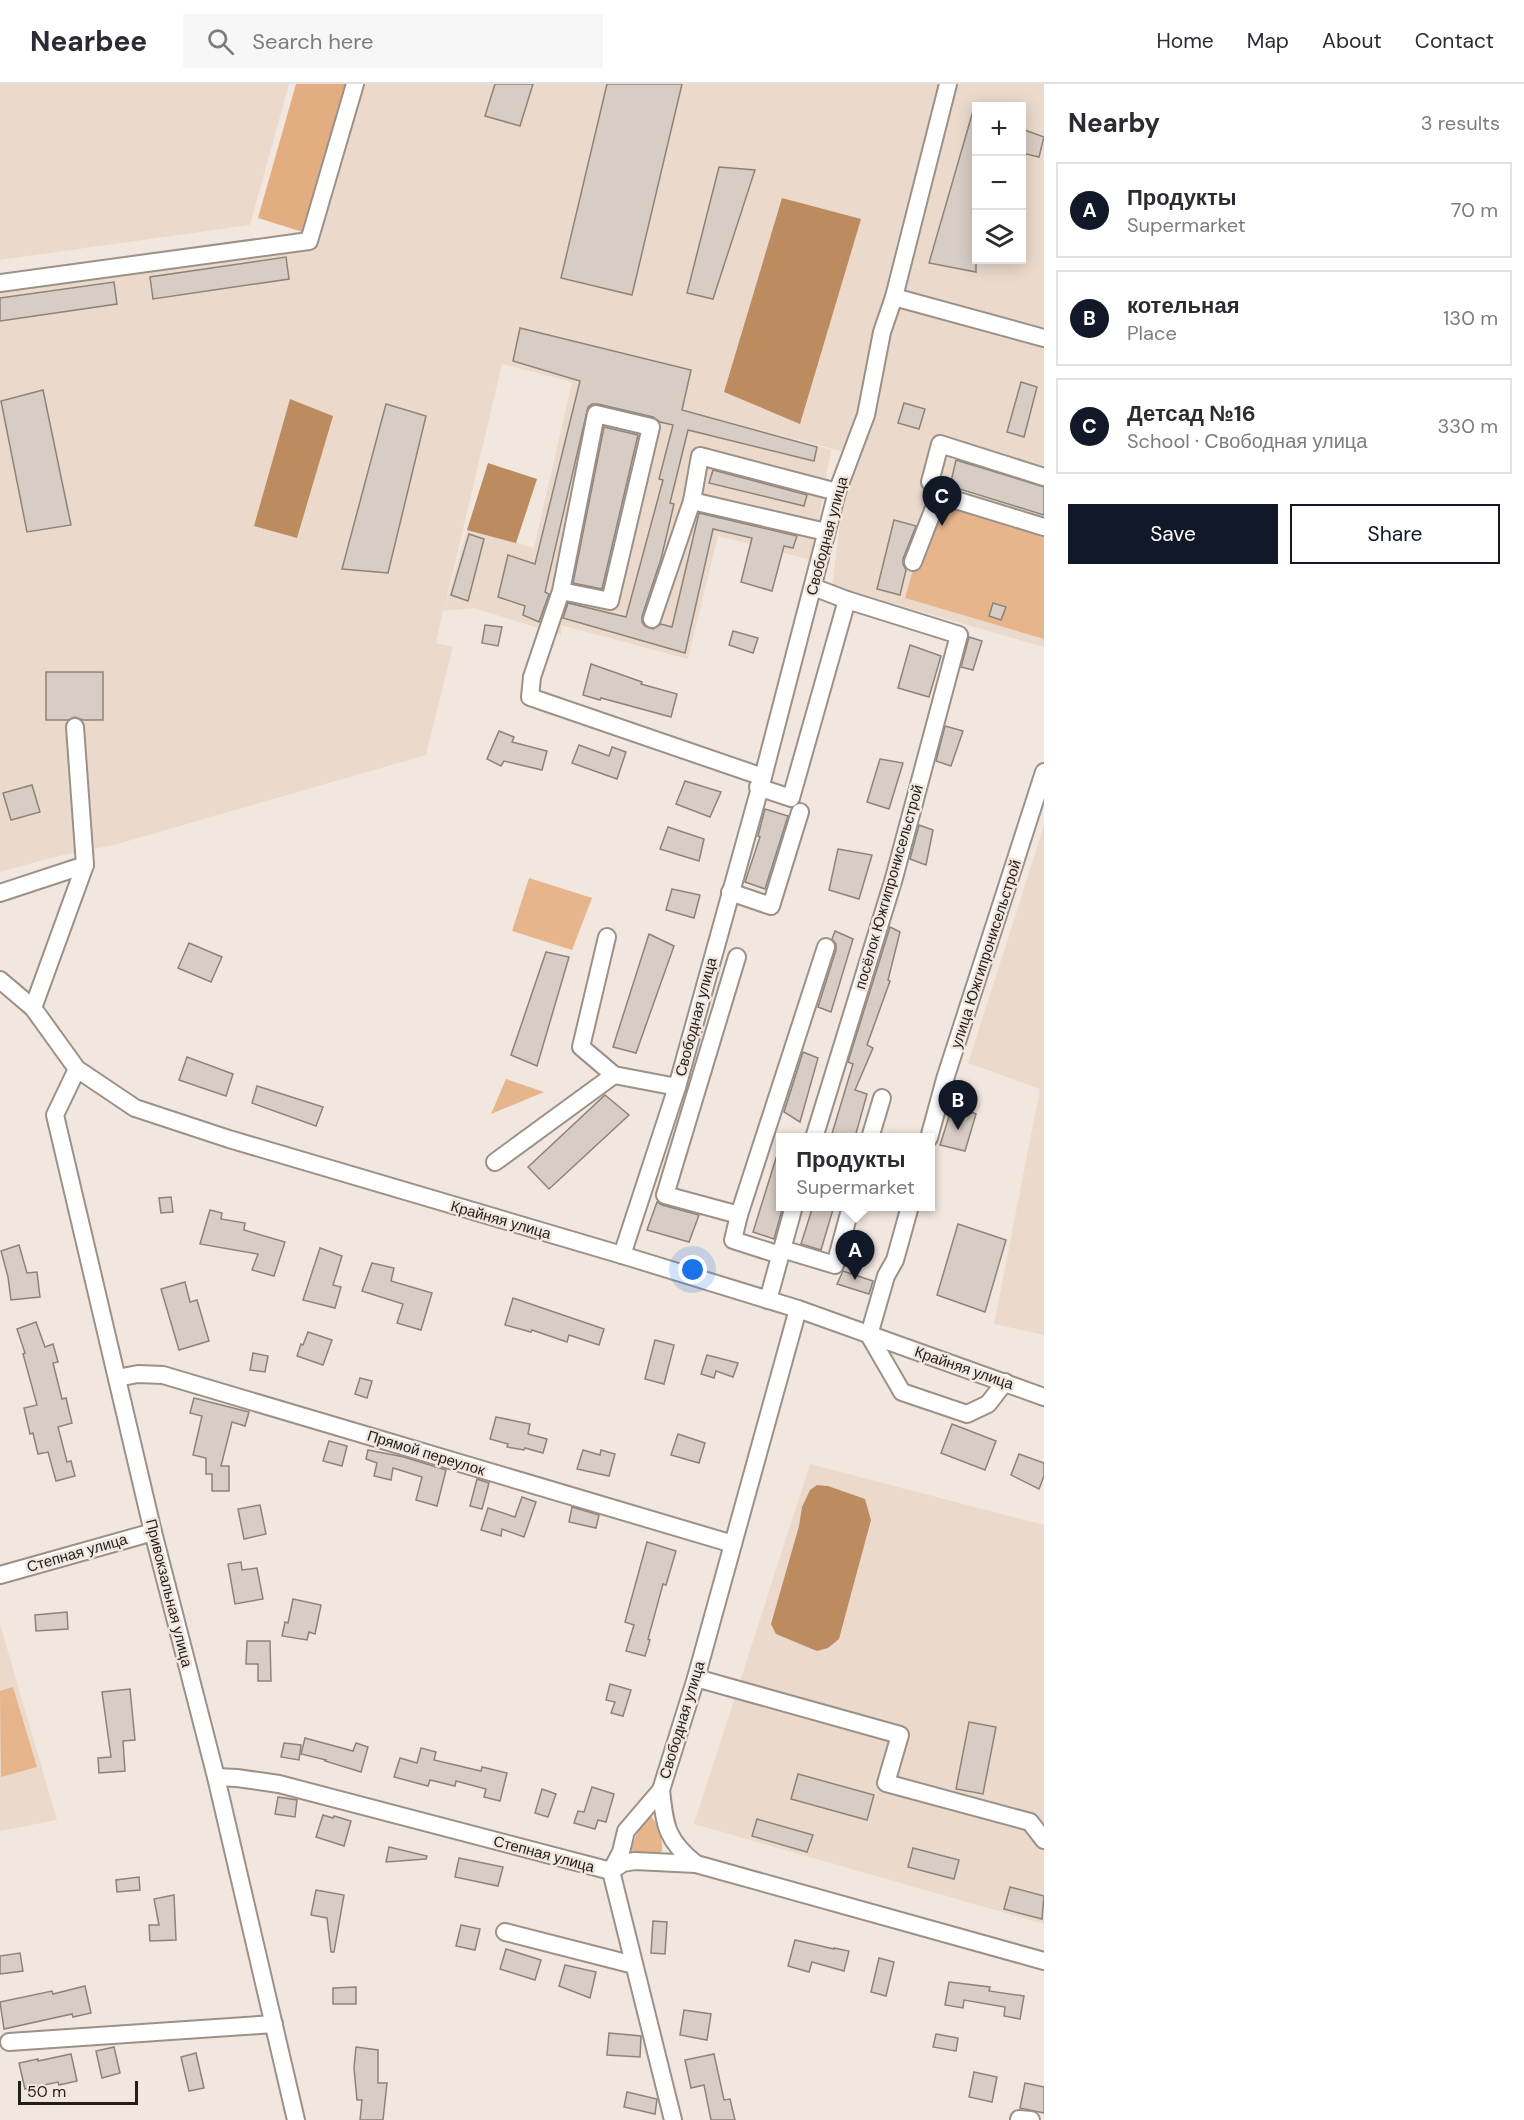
<!DOCTYPE html>
<html lang="en">
<head>
<meta charset="utf-8">
<style>
  :root { --surface:#fff; --page:#f7f7f7; --text:#2b2b33; --muted:#7c7c81; --line:#e1e1e2; --accent:#111827 }
  body { margin:0; font-family:"DM Sans",sans-serif; background:var(--page); color:var(--text) }
  .controls { position:absolute; right:18px; top:18px; display:grid; overflow:hidden; border-radius:0px; box-shadow:0 3px 15px #0003 }
  .controls button { width:54px; height:54px; display:grid; place-items:center; padding:0; border:0; border-bottom:2px solid var(--line); background:var(--surface); color:var(--text); font:30px sans-serif }
  .scale { position:absolute; left:18px; bottom:15px; width:120px; box-sizing:border-box; padding-left:6px; border:3px solid #221e1b; border-top:0; font-size:16px; line-height:21px; white-space:nowrap; color:#221e1b; -webkit-text-stroke:4px #f2e7de; paint-order:stroke }
  .you { position:absolute; left:693px; top:1186px; width:21px; height:21px; margin:-15px; border:4px solid #fff; border-radius:50%; background:#1a73e8; box-shadow:0 0 0 9px #1a73e833 }
  .badge { display:grid; place-items:center; width:39px; height:39px; border-radius:50%; background:var(--accent); color:#fff; font-size:20px; font-weight:700 }
  .pin { position:absolute; translate:-50% -50px; filter:drop-shadow(0 2px 3px #0008) }
  .pin::after { content:''; position:absolute; top:32px; width:21px; height:18px; background:inherit; clip-path:polygon(0 0,100% 0,50% 100%) }
  .popup { position:absolute; left:776px; top:1049px; width:159px; height:78px; box-sizing:border-box; display:grid; place-content:center; border-radius:0px; background:var(--surface); filter:drop-shadow(0 2px 4px #0005); font-size:20px; white-space:nowrap; color:var(--muted) }
  .popup b { font-size:22px; color:var(--text) }
  .popup::after { content:''; position:absolute; left:50%; top:100%; margin-left:-12px; border:12px solid transparent; border-top-color:var(--surface) }
  .list { margin:0; padding:0; list-style:none }
  h2 { display:flex; justify-content:space-between; align-items:center; height:78px; margin:0; padding:0 24px; font-size:26px }
  h2 small { font-size:20px; font-weight:400; color:var(--muted) }
  .list li { display:grid; grid-template-columns:39px 1fr auto; gap:18px; align-items:center; box-sizing:border-box; height:96px; margin:0 12px 12px; padding:0 12px; border:2px solid var(--line); border-radius:0px }
  .list b { display:block; font-size:22px; white-space:nowrap }
  .list p { margin:0; font-size:20px; white-space:nowrap; color:var(--muted) }
  .list em { font-size:20px; font-style:normal; color:var(--muted) }
  .actions { display:flex; gap:12px; padding:18px 24px }
  .actions a { flex:1; padding:14px 0; border:2px solid var(--accent); border-radius:0px; text-align:center; font-size:21px; color:var(--accent) }
  .actions .main { background:var(--accent); color:#fff }
  .icon { flex:none; width:33px; height:33px; fill:none; stroke:currentColor; stroke-width:2; stroke-linecap:round; stroke-linejoin:round }
  .map { position:relative; flex:none; width:1044px; height:2036px; overflow:hidden }
  header { display:flex; align-items:center; gap:36px; box-sizing:border-box; height:84px; padding:0 30px; background:var(--surface); border-bottom:2px solid var(--line) }
  header strong { font-size:28px }
  nav { display:flex; gap:33px; margin-inline-start:auto; font-size:21px }
  .search { width:420px; height:54px; background:var(--page); display:flex; align-items:center; gap:15px; box-sizing:border-box; padding:0 21px; border-radius:0px; color:var(--muted); font-size:22px }
  main { display:flex }
  aside { flex:1; background:var(--surface) }
  .map>svg:first-child { display:block }
  .built { fill:#ebdacc; fill-rule:evenodd }
  .green { fill:#e7b58b }
  .forest { fill:#e2ad81 }
  .water { fill:#bd8b60 }
  .building { fill:#d8cdc4; stroke:#8d837b; stroke-width:1.5 }
  .lines { fill:none; stroke-linecap:round; stroke-linejoin:round }
  .minor-casing { stroke:#9b9188; stroke-width:20 }
  .minor { stroke:#fff; stroke-width:16 }
  .labels { text-anchor:middle; dominant-baseline:central; stroke-width:5; stroke-linejoin:round; paint-order:stroke }
  .street-label { font-size:15px; fill:#221e1b; stroke:#f2e7de }
</style>
</head>
<body>
<header>
<strong>Nearbee</strong>
<div class="search"><svg class="icon" aria-label="search" viewBox="0 0 24 24"><circle cx="10" cy="10" r="6"/><path d="M15 15l6 6"/></svg>Search here</div>
<nav><a>Home</a><a>Map</a><a>About</a><a>Contact</a></nav>
</header>
<main>
<div class="map">
<svg width="1044" height="2036" viewBox="0 0 1044 2036">
  <rect width="100%" height="100%" fill="#f2e7de"/>
  <g class="built">
    <polygon points="0,0 289,0 250,141 0,176"/>
    <path d="M355 0H1044V563L832 502 849 369 749 343 831 366 811 476 718 452 688 575 561 541V551L474 524 443 527 436 559 453 563 426 671 114 761 54 773 0 788V205L304 166ZM976 22H1022V176H976ZM502 280 572 298 534 464 468 443 444 526Z"/>
    <polygon points="1044,742 1044,1251 994,1240 1040,1005 968,979"/>
    <polygon points="810,1380 1044,1441 1044,1840 694,1740"/>
    <polygon points="0,1540 57,1736 0,1747"/>
  </g>
  <g class="green">
    <polygon points="937,418 1044,451 1044,555 905,514 929,430"/>
    <polygon points="529,794 592,814 572,866 512,847"/>
    <polygon points="506,995 544,1008 491,1030"/>
    <polygon points="13,1603 37,1683 1,1693 0,1607"/>
    <path d="M650 1731C658 1740 663 1754 662 1767L652 1772H635L631 1768C634 1753 640 1743 650 1731Z"/>
  </g>
  <polygon class="forest" points="296,0 348,0 306,149 258,134"/>
  <g class="water">
    <polygon points="782,114 861,135 800,340 724,308"/>
    <polygon points="290,315 333,332 297,454 254,442"/>
    <polygon points="488,379 537,395 516,459 467,446"/>
    <polygon points="817,1401 828,1402 865,1415 871,1436 839,1555 828,1564 817,1567 776,1550 771,1540 799,1442 802,1423 810,1406"/>
  </g>
  <g class="building">
    <polygon points="495,0 533,0 520,42 485,32"/>
    <polygon points="607,0 682,0 632,211 561,194"/>
    <polygon points="973,27 976,27 976,188 929,179"/>
    <polygon points="1022,45 1044,53 1039,73 1022,69"/>
    <polygon points="719,83 755,86 713,215 687,209"/>
    <polygon points="286,173 289,195 153,215 150,193"/>
    <polygon points="114,198 117,220 0,237 0,214"/>
    <polygon points="520,244 691,286 682,326 817,363 814,377 688,346 670,419 674,420 661,475 642,532 642,538 645,542 653,545 661,540 672,543 699,429 797,452 793,464 784,462 772,507 741,498 752,454 713,445 685,569 563,534 568,519 626,533 663,396 659,395 673,341 660,338 653,333 598,320 592,320 588,323 545,508 549,510 539,538 523,531 525,522 498,513 508,471 535,480 580,297 513,277"/>
    <polygon points="1021,298 1037,303 1024,353 1007,348"/>
    <polygon points="43,306 71,441 27,448 1,317"/>
    <polygon points="904,319 925,325 919,345 898,339"/>
    <polygon points="386,320 426,332 388,489 342,485"/>
    <polygon points="604,343 638,351 602,505 573,499"/>
    <polygon points="956,376 1044,403 1044,431 950,402"/>
    <polygon points="713,386 807,411 804,422 709,399"/>
    <polygon points="894,436 916,442 903,475 903,480 906,486 900,511 877,505"/>
    <polygon points="469,450 484,455 468,517 451,511"/>
    <polygon points="993,519 1006,523 1001,536 989,532"/>
    <polygon points="485,541 502,543 498,562 482,559"/>
    <polygon points="733,547 758,554 753,569 729,561"/>
    <polygon points="969,553 982,557 973,586 961,583"/>
    <polygon points="910,561 941,572 929,613 898,604"/>
    <polygon points="591,580 642,598 641,600 677,610 671,633 601,614 600,616 583,611"/>
    <polygon points="46,588 103,588 103,636 83,636 75,633 68,636 46,636"/>
    <polygon points="945,642 963,647 951,682 936,677"/>
    <polygon points="499,647 514,653 512,658 547,667 542,686 504,677 501,682 487,675"/>
    <polygon points="579,661 609,672 612,663 626,668 617,695 572,679"/>
    <polygon points="880,675 903,679 889,725 867,718"/>
    <polygon points="685,697 721,708 710,733 676,720"/>
    <polygon points="32,701 40,728 11,736 3,709"/>
    <polygon points="765,725 788,732 765,805 745,798 760,753 758,752"/>
    <polygon points="919,741 933,746 926,781 910,775"/>
    <polygon points="668,743 704,755 699,777 660,765"/>
    <polygon points="838,765 872,771 859,815 829,806"/>
    <polygon points="672,805 700,811 694,834 666,826"/>
    <polygon points="890,843 900,848 888,896 890,897 867,961 873,964 855,1006 867,1010 855,1053 831,1053 853,980 848,978"/>
    <polygon points="835,847 853,855 831,928 818,923 836,866 836,860 832,855"/>
    <polygon points="649,850 674,862 636,969 613,963"/>
    <polygon points="189,859 222,873 211,898 178,884"/>
    <polygon points="546,868 569,873 537,982 511,971"/>
    <polygon points="803,968 818,974 800,1038 784,1028"/>
    <polygon points="187,973 233,990 226,1012 179,996"/>
    <polygon points="257,1002 323,1023 316,1042 252,1019"/>
    <polygon points="605,1011 629,1031 549,1105 528,1083"/>
    <polygon points="953,1020 976,1030 965,1067 940,1061"/>
    <polygon points="777,1071 780,1072 780,1122 783,1122 774,1155 753,1148"/>
    <polygon points="171,1113 173,1128 161,1129 159,1114"/>
    <polygon points="657,1118 662,1121 699,1131 689,1158 647,1146"/>
    <polygon points="813,1122 834,1122 821,1166 801,1160"/>
    <polygon points="210,1126 222,1129 221,1135 245,1139 244,1146 285,1158 274,1192 252,1186 258,1170 200,1160"/>
    <polygon points="958,1140 1006,1156 985,1228 937,1211"/>
    <polygon points="19,1161 27,1189 37,1188 40,1213 11,1216 8,1193 1,1167"/>
    <polygon points="320,1164 342,1172 333,1201 341,1203 335,1224 303,1216"/>
    <polygon points="372,1179 394,1184 391,1197 432,1209 421,1246 397,1239 403,1220 362,1207"/>
    <polygon points="843,1187 873,1197 869,1210 837,1200"/>
    <polygon points="185,1198 190,1218 197,1216 209,1257 179,1266 161,1205"/>
    <polygon points="513,1214 604,1245 599,1261 569,1251 567,1258 532,1246 531,1248 505,1241"/>
    <polygon points="36,1238 45,1263 53,1260 58,1278 53,1279 62,1315 66,1314 72,1339 58,1343 67,1378 71,1377 75,1392 56,1397 48,1368 38,1370 33,1349 30,1350 24,1324 37,1321 23,1270 25,1269 17,1245"/>
    <polygon points="308,1248 332,1256 323,1281 297,1272 301,1260 303,1261"/>
    <polygon points="655,1256 674,1261 664,1300 645,1295"/>
    <polygon points="253,1269 268,1272 265,1288 250,1286"/>
    <polygon points="707,1271 738,1279 733,1293 716,1287 714,1294 701,1290"/>
    <polygon points="360,1294 372,1297 367,1314 355,1310"/>
    <polygon points="194,1314 249,1328 245,1342 232,1338 221,1382 229,1382 229,1407 212,1407 212,1390 206,1390 206,1374 193,1371 202,1332 190,1329"/>
    <polygon points="496,1333 530,1340 528,1350 547,1355 543,1369 525,1364 524,1366 507,1363 508,1360 490,1355"/>
    <polygon points="952,1340 996,1357 985,1386 941,1369"/>
    <polygon points="678,1350 705,1359 699,1379 671,1371"/>
    <polygon points="329,1357 347,1362 342,1382 323,1377"/>
    <polygon points="368,1366 404,1373 446,1386 437,1422 416,1416 422,1393 393,1384 391,1396 374,1392 377,1379 366,1375"/>
    <polygon points="583,1366 600,1371 601,1366 615,1370 609,1392 577,1385"/>
    <polygon points="1019,1370 1044,1379 1044,1392 1039,1405 1011,1391"/>
    <polygon points="477,1395 489,1399 482,1425 470,1422"/>
    <polygon points="522,1413 536,1418 524,1453 502,1445 501,1452 481,1446 488,1424 515,1433"/>
    <polygon points="260,1421 266,1450 244,1455 238,1425"/>
    <polygon points="572,1423 599,1431 596,1444 569,1438"/>
    <polygon points="647,1458 676,1467 666,1501 663,1500 648,1555 650,1556 645,1572 626,1567 634,1541 625,1538"/>
    <polygon points="241,1478 242,1486 257,1484 263,1515 235,1520 228,1480"/>
    <polygon points="293,1515 321,1521 315,1550 309,1548 307,1556 282,1552 285,1538 288,1539"/>
    <polygon points="67,1528 68,1545 36,1547 35,1531"/>
    <polygon points="247,1557 270,1557 271,1597 258,1597 258,1580 246,1580"/>
    <polygon points="610,1600 631,1606 623,1632 611,1629 615,1618 606,1616"/>
    <polygon points="130,1605 135,1656 123,1657 125,1687 99,1689 98,1674 111,1673 102,1608"/>
    <polygon points="969,1638 996,1643 983,1710 956,1705"/>
    <polygon points="305,1654 353,1667 356,1659 368,1663 361,1688 325,1677 326,1676 301,1670"/>
    <polygon points="284,1659 301,1661 299,1676 281,1673"/>
    <polygon points="421,1664 436,1668 434,1676 481,1687 482,1683 507,1689 500,1717 484,1713 486,1705 456,1697 455,1702 430,1696 428,1702 394,1693 400,1674 417,1679"/>
    <polygon points="798,1690 874,1711 867,1736 791,1715"/>
    <polygon points="592,1703 614,1710 606,1738 598,1736 595,1745 574,1739 578,1727 584,1728"/>
    <polygon points="542,1705 556,1710 548,1733 535,1729"/>
    <polygon points="278,1713 297,1716 295,1733 275,1730"/>
    <polygon points="323,1731 333,1734 334,1732 351,1737 344,1762 316,1753"/>
    <polygon points="757,1735 813,1751 807,1768 752,1752"/>
    <polygon points="389,1763 427,1772 426,1775 386,1778"/>
    <polygon points="913,1764 959,1776 954,1795 908,1783"/>
    <polygon points="459,1774 503,1783 498,1802 455,1793"/>
    <polygon points="139,1793 140,1806 117,1808 116,1796"/>
    <polygon points="1010,1803 1044,1812 1042,1835 1004,1825"/>
    <polygon points="316,1806 344,1811 334,1868 331,1868 327,1834 311,1831"/>
    <polygon points="174,1811 176,1856 150,1857 149,1841 159,1841 154,1815"/>
    <polygon points="653,1837 667,1838 665,1870 651,1869"/>
    <polygon points="461,1841 480,1845 475,1866 456,1862"/>
    <polygon points="795,1856 834,1865 834,1864 849,1867 844,1887 812,1878 809,1888 788,1882"/>
    <polygon points="506,1865 541,1876 535,1896 500,1885"/>
    <polygon points="20,1869 23,1887 0,1890 0,1872"/>
    <polygon points="879,1874 894,1878 886,1912 871,1908"/>
    <polygon points="565,1881 596,1888 590,1914 559,1902"/>
    <polygon points="949,1898 990,1903 989,1907 1024,1912 1020,1935 1004,1932 1005,1923 964,1916 963,1924 945,1921"/>
    <polygon points="85,1902 91,1929 73,1933 72,1930 4,1945 0,1918 52,1907 53,1910"/>
    <polygon points="356,1903 356,1920 333,1920 333,1904"/>
    <polygon points="684,1926 711,1930 707,1956 680,1951"/>
    <polygon points="609,1949 641,1952 640,1973 607,1971"/>
    <polygon points="936,1950 958,1954 956,1967 933,1963"/>
    <polygon points="114,1963 120,1989 102,1994 96,1967"/>
    <polygon points="356,1963 378,1966 378,1999 387,1999 383,2036 360,2036 362,2016 357,2016 354,1984"/>
    <polygon points="196,1969 204,2004 189,2007 181,1973"/>
    <polygon points="71,1970 77,1997 59,2001 58,1998 25,2005 19,1979 38,1975 38,1977"/>
    <polygon points="714,1970 724,2016 730,2015 735,2036 711,2036 704,2001 691,2004 685,1976"/>
    <polygon points="974,1988 997,1993 992,2018 969,2013"/>
    <polygon points="1025,1999 1044,2003 1044,2029 1020,2024"/>
    <polygon points="627,2008 657,2015 655,2030 624,2023"/>
  </g>
  <g class="lines">
    <g class="minor-casing">
      <g id="minor">
        <polyline points="0,199 309,157 355,0"/>
        <polyline points="894,213 1044,254"/>
        <polyline points="1044,393 940,360 930,398 939,411 1044,443"/>
        <polyline points="692,417 700,372 837,408"/>
        <polyline points="913,478 939,411"/>
        <polyline points="813,503 847,516 959,551 894,794 814,1054"/>
        <polyline points="561,507 610,517 651,343 596,330 561,507 532,593 530,613 763,693"/>
        <polyline points="652,535 692,417 826,448"/>
        <polyline points="75,643 85,781"/>
        <polyline points="758,703 791,714 847,516"/>
        <polyline points="730,808 771,822 800,728"/>
        <polyline points="0,809 85,781 33,924"/>
        <polyline points="607,853 581,963 614,991 677,1003"/>
        <polyline points="737,873 665,1111 739,1131 733,1156 780,1171"/>
        <polyline points="0,896 33,924 77,985 135,1024 229,1055 622,1171 798,1225 1044,1313"/>
        <polyline points="77,985 55,1031 153,1448 216,1693 296,2036"/>
        <polyline points="870,1054 882,1014"/>
        <polyline points="929,1054 945,995 1044,688"/>
        <polyline points="495,1078 614,991"/>
        <polyline points="910,1122 895,1176 886,1192 869,1251 902,1308 967,1330 988,1320 1005,1298"/>
        <polyline points="739,1131 826,863"/>
        <polyline points="782,1165 835,1181 851,1122"/>
        <polyline points="622,1171 677,1003 763,693 837,408 866,331 882,248 894,213 948,0"/>
        <polyline points="768,1216 794,1122"/>
        <polyline points="117,1294 138,1290 163,1291 733,1460"/>
        <polyline points="0,1491 153,1448"/>
        <polyline points="696,1594 900,1651 886,1699 1030,1738 1044,1756"/>
        <polyline points="216,1693 237,1694 279,1700 611,1787 623,1779 635,1777 696,1780 1044,1877"/>
        <path d="M661 1706C665 1742 666 1756 696 1780"/>
        <polyline points="505,1848 634,1881"/>
        <polyline points="9,1958 274,1940"/>
        <polyline points="1019,2035 1031,2036"/>
        <polyline points="673,2036 611,1787 621,1768 626,1747 661,1706 696,1594 798,1225"/>
      </g>
    </g>
    <use href="#minor" class="minor"/>
  </g>
  <g class="labels">
    <g class="street-label">
      <text transform="translate(827 452) rotate(-75)">Свободная улица</text>
      <text transform="translate(889 803) rotate(-74)">посёлок Южгипронисельстрой</text>
      <text transform="translate(986 870) rotate(-72)">улица Южгипронисельстрой</text>
      <text transform="translate(696 933) rotate(-75)">Свободная улица</text>
      <text transform="translate(501 1136) rotate(16)">Крайняя улица</text>
      <text transform="translate(964 1284) rotate(19)">Крайняя улица</text>
      <text transform="translate(426 1369) rotate(17)">Прямой переулок</text>
      <text transform="translate(77 1469) rotate(-16)">Степная улица</text>
      <text transform="translate(169 1509) rotate(76)">Привокзальная улица</text>
      <text transform="translate(682 1636) rotate(-73)">Свободная улица</text>
      <text transform="translate(544 1770) rotate(15)">Степная улица</text>
    </g>
  </g>
</svg>
<div class="controls">
<button>+</button>
<button>−</button>
<button><svg class="icon" aria-label="layers" viewBox="0 0 24 24"><path d="M12 4l9 5-9 5-9-5zM3 14l9 5 9-5"/></svg></button>
</div>
<div class="scale">50 m</div>
<div class="you"></div>
<div class="pin badge" style="left:855px;top:1196px">A</div>
<div class="popup"><b>Продукты</b>Supermarket</div>
<div class="pin badge" style="left:958px;top:1046px">B</div>
<div class="pin badge" style="left:942px;top:442px">C</div>
</div>
<aside>
<h2>Nearby<small>3 results</small></h2>
<ul class="list">
<li><span class="badge">A</span><div><b>Продукты</b><p>Supermarket</p></div><em>70 m</em></li>
<li><span class="badge">B</span><div><b>котельная</b><p>Place</p></div><em>130 m</em></li>
<li><span class="badge">C</span><div><b>Детсад №16</b><p>School · Свободная улица</p></div><em>330 m</em></li>
</ul>
<div class="actions"><a class="main">Save</a><a>Share</a></div>
</aside>
</main>
</body>
</html>
